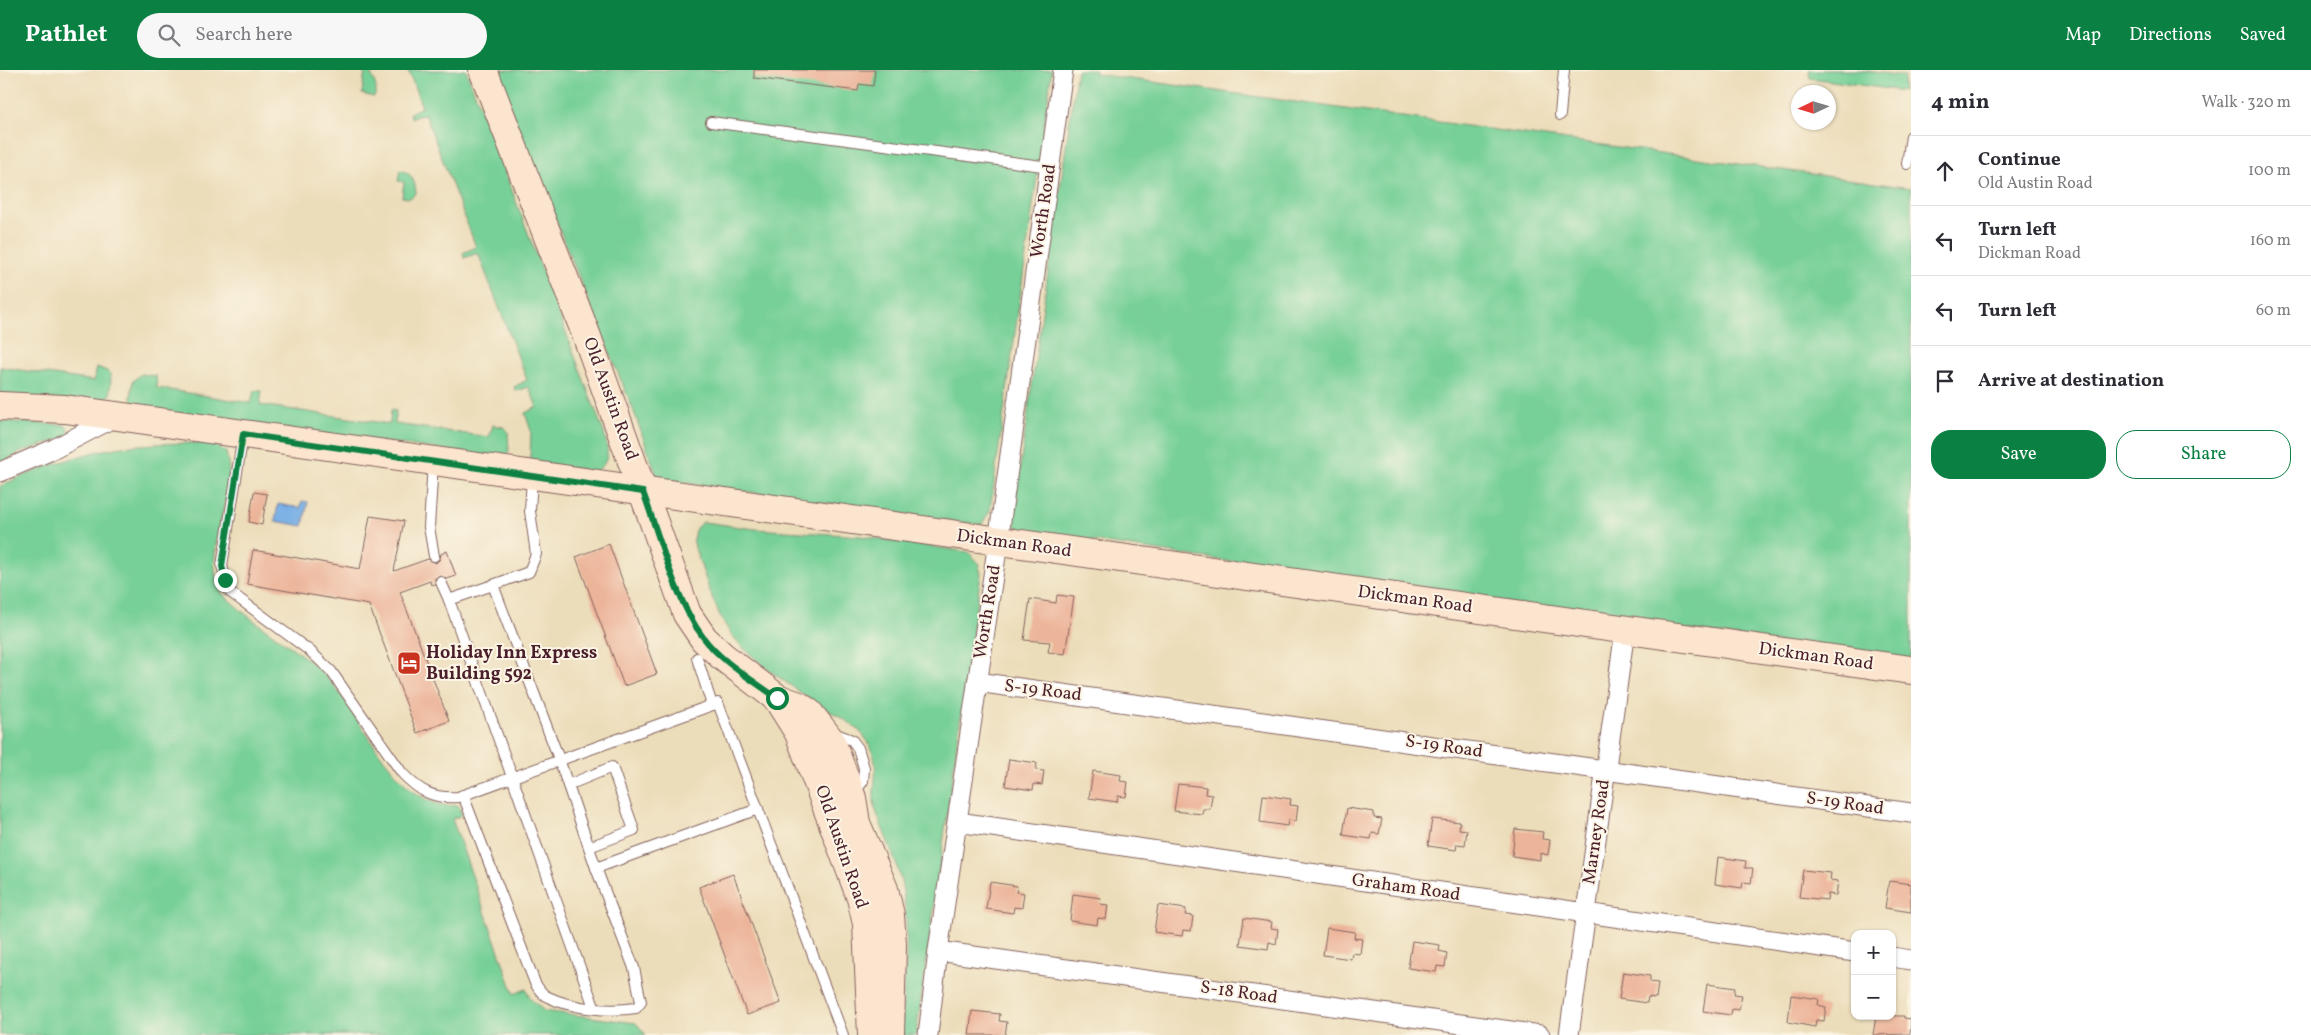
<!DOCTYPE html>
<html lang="en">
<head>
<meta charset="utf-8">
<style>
  :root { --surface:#fff; --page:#f7f7f7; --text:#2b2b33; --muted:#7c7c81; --line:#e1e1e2; --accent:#0b8043 }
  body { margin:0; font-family:Vollkorn,serif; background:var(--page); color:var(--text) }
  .controls { position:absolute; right:15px; bottom:15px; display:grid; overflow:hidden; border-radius:10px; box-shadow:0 1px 4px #0004 }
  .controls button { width:45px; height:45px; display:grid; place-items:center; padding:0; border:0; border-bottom:1px solid var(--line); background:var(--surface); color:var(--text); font:25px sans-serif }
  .compass { position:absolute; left:1791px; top:15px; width:45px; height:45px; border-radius:50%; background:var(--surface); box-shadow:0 1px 4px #0004; rotate:266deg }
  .stop { position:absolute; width:15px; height:15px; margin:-11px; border:4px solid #0b8043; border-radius:50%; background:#fff }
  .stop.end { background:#0b8043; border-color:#fff; box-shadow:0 1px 5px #0008 }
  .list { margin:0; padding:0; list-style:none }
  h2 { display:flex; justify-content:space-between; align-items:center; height:65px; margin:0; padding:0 20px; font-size:21px }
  h2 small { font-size:16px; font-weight:400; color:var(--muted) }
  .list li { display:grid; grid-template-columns:32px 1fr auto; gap:15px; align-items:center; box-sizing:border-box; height:70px; padding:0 20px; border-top:1px solid var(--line) }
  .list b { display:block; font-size:19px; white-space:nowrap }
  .list p { margin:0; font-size:16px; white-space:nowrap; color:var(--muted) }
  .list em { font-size:16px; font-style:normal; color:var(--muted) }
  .actions { display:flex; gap:10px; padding:15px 20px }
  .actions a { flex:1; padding:11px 0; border:1px solid var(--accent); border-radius:20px; text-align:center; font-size:18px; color:var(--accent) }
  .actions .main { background:var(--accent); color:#fff }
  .icon { flex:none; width:28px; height:28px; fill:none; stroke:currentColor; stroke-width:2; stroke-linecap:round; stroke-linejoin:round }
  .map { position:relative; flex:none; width:1911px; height:965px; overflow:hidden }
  header { display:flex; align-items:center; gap:30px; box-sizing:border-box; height:70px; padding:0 25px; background:var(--accent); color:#fff }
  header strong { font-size:24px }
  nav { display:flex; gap:28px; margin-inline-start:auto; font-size:18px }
  .search { width:350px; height:45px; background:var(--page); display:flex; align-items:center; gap:12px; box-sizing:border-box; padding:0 18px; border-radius:28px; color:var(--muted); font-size:19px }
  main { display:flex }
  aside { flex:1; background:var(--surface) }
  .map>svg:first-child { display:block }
  .green { fill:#77d097; stroke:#607861 }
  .water { fill:#76ade5; stroke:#606688 }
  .building { fill:#ecb499 }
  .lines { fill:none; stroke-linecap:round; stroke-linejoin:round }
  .lane-casing { stroke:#83625d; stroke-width:12 }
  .street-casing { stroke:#83625d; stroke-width:21 }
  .secondary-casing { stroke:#83625d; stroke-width:30 }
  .lane { stroke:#fff; stroke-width:10 }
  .street { stroke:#fff; stroke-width:19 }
  .secondary { stroke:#fce5cf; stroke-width:28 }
  .route { stroke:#0b8043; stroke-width:6 }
  .labels { text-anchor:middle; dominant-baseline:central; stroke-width:4; stroke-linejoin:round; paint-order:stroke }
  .street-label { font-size:18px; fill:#4a1f2b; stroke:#fcf5e5 }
  .poi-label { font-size:18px; font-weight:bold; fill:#4a1f2b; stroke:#fcf5e5; text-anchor:start }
</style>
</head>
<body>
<header>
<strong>Pathlet</strong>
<div class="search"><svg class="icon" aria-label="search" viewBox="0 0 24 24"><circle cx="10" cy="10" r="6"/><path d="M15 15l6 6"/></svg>Search here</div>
<nav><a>Map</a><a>Directions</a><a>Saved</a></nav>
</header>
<main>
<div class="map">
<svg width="1911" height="965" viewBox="0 0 1911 965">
  <rect width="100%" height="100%" fill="#fcf5e5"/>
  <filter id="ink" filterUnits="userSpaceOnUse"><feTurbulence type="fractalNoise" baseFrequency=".02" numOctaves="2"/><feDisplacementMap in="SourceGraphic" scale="10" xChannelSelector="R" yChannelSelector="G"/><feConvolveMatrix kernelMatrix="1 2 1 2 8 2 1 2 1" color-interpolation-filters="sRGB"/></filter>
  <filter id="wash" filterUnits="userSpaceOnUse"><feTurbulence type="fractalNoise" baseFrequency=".0096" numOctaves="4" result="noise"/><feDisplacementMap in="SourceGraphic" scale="20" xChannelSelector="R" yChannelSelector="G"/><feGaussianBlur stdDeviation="1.12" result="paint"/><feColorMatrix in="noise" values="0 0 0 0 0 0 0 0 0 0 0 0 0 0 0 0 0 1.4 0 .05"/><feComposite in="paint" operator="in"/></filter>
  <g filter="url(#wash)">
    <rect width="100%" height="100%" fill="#ecddba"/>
    <g class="green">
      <path d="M365 0 370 2C374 11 379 18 374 27L362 24Z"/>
      <path d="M408 0H466L604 363C608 378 611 392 596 401L532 393 530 388 531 361 525 343 537 337 529 317 516 321 514 317 527 310 478 183 464 188 463 183 476 177 425 44 411 48 410 43 422 37Z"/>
      <polygon points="496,0 1052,0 990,441 981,455 658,409 634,342 524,73"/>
      <polygon points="1077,0 1095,0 1095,4 1911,118 1911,593 1019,460 1013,450 1015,432"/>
      <polygon points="1809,0 1858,0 1904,6 1903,21 1810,8"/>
      <path d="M400 100C412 103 415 111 416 123L410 128 402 127 404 112 398 111Z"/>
      <polygon points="0,297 94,311 97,297 107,301 111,305 110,324 104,332 0,326"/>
      <polygon points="141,304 156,306 157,318 251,333 254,321 262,321 260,335 390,354 391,340 396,341 395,354 489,367 493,355 503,357 508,361 509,381 505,388 137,339 131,328 133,311"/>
      <polygon points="0,351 65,355 69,360 67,367 21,382 0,393"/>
      <path d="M211 373 226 382C227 388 229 395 229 401 229 437 204 486 220 520 223 526 231 531 236 536 265 562 302 580 328 609 362 645 399 744 458 735L462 745 452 749 514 924 526 919 530 928 544 941 636 953 646 965H0V416C43 397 93 378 141 375 164 373 188 373 211 373Z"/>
      <path d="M704 452 755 459 860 466 968 482 978 492 981 504 916 965H901C903 915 912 860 901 811 895 786 883 762 875 738 870 709 885 694 863 665 851 650 829 642 813 631 788 614 745 585 729 561 714 539 706 509 697 484 693 473 690 458 704 452Z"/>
    </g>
    <polygon class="water" points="302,431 308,432 303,456 275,451 278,434 300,438"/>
    <g id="blocks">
      <g class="building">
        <polygon points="754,0 875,0 873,16 859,14 858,21 754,8"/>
        <polygon points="254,422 267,424 262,455 249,452"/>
        <polygon points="370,446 404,451 394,501 428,489 436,493 440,489 441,484 447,481 456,506 447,509 439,506 435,508 435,514 431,515 430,511 400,522 449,651 417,663 369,535 247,514 253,480 360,499"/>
        <polygon points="609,474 657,604 624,616 576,487"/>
        <polygon points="1057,525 1074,527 1065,584 1048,582 1050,572 1024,570 1030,529 1056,533"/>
        <polygon points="1009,689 1037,693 1036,700 1044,701 1042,715 1034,714 1033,720 1005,716"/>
        <polygon points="1093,701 1121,705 1120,711 1128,712 1126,727 1118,726 1117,732 1089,728"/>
        <polygon points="1178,714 1206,717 1205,724 1212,725 1210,739 1203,739 1202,744 1174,741"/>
        <polygon points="1263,725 1291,729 1290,735 1298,736 1296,751 1288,750 1287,756 1260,752"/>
        <polygon points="1347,738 1374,742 1374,748 1382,749 1379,764 1372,763 1371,769 1343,765"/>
        <polygon points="1432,749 1460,752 1459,759 1467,760 1465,775 1457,774 1456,780 1428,776"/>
        <polygon points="1515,759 1543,762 1542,769 1550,770 1548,785 1540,783 1540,790 1512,786"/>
        <polygon points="1718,787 1746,791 1745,798 1753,798 1751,813 1743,812 1742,818 1715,814"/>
        <polygon points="1803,800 1831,803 1830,810 1838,811 1836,825 1828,824 1827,830 1799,827"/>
        <polygon points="733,804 781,933 747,945 699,817"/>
        <polygon points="1889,811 1911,814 1911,842 1885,838"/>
        <polygon points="990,812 1017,816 1016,822 1024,823 1022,838 1014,837 1013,843 986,839"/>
        <polygon points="1073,824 1101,828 1100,834 1108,835 1106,849 1098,848 1097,855 1070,851"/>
        <polygon points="1158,835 1186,839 1185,845 1193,846 1191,861 1183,860 1182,866 1154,862"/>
        <polygon points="1244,848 1272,852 1271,858 1278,859 1276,874 1269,872 1268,879 1240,875"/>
        <polygon points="1327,858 1355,862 1354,868 1362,869 1360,884 1352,883 1351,889 1323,885"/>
        <polygon points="1412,871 1440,875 1439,881 1447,883 1445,897 1437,896 1436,902 1408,898"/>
        <polygon points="1623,902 1650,906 1650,912 1658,913 1656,928 1648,927 1647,933 1619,929"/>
        <polygon points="1707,914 1735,918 1734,924 1742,925 1739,940 1732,939 1731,945 1703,941"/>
        <polygon points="1791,925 1819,929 1818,935 1826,937 1824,951 1816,950 1815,957 1788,952"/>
        <polygon points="972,941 1000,944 999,951 1007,952 1005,965 969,965"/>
        <polygon points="1876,946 1904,946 1904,948 1911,949 1910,964 1873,965"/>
      </g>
    </g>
  </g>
  <g filter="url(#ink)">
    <use href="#blocks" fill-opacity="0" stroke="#83625d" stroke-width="1"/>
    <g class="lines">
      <g class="lane-casing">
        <g id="lane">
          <polyline points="1560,45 1564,0"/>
          <polyline points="711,52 1050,97"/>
          <polyline points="1907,94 1911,66"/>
          <path d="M243 365 222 496 230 522 310 581 331 601 402 703C419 721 433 729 458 727L718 633 843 965"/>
          <polyline points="433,393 429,457 434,486"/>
          <polyline points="532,407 530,441 536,484 529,502 493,515 559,689 596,798 758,739"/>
          <polyline points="441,512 449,530 493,515"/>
          <polyline points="449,530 594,937"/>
          <polyline points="697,588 712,635"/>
          <polyline points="833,663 852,670 858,678 864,698 863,711 854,724"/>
          <polyline points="568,715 612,697 634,760 589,777"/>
          <path d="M463 725 535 913C538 918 542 925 548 927 573 939 610 942 636 938L641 932 634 898 596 798"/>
        </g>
      </g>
      <g class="street-casing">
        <g id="street">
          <polyline points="0,402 54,379 117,346"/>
          <polyline points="977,612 1911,743"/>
          <polyline points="958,752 1855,882"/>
          <polyline points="938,881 1540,965"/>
          <polyline points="1892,887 1911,890"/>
          <polyline points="928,965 938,881 998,472 1063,0"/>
          <polyline points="1569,965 1625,560"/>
        </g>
      </g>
      <g class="secondary-casing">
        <g id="secondary">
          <polyline points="483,0 586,264 687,544 704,569 722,586 777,628 799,636 809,643 831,671 852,728 856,753 884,819 890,845 892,874 890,965"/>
          <polyline points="0,336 65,339 117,346 1911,600"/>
          <polyline points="777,628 799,663 861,828 867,854 872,965"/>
        </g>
      </g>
      <use href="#lane" class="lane"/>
      <use href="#street" class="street"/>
      <use href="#secondary" class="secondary"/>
    </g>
  </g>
  <g class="lines" filter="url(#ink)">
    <path class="route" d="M225 510 222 496 243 364 643 422C659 465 676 532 703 567 721 592 753 610 777 628"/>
  </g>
  <defs>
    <g id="hotel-square" transform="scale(1.25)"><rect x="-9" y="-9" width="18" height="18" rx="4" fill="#c8321e" stroke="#fcf5e5"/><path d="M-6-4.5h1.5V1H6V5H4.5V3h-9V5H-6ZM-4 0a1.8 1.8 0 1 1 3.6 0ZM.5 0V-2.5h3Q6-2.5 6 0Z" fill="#fff"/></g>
  </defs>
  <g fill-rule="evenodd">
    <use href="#hotel-square" x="409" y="593"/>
  </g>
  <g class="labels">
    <g class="street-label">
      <text transform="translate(1044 141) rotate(-82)">Worth Road</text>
      <text transform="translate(610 329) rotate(70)">Old Austin Road</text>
      <text transform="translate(1014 474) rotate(8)">Dickman Road</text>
      <text transform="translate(1415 530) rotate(8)">Dickman Road</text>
      <text transform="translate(988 542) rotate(-81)">Worth Road</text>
      <text transform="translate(1816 587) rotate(8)">Dickman Road</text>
      <text transform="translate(1043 621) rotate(7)">S-19 Road</text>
      <text transform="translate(1444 677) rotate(8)">S-19 Road</text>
      <text transform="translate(1845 734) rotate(8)">S-19 Road</text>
      <text transform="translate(1597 762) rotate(-82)">Marney Road</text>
      <text transform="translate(841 777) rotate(71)">Old Austin Road</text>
      <text transform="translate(1406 818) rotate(8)">Graham Road</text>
      <text transform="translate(1239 923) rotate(8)">S-18 Road</text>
    </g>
    <g class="poi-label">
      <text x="426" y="583">Holiday Inn Express<tspan x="426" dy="21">Building 592</tspan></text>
    </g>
  </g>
</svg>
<div class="controls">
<button>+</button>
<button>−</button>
</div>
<svg class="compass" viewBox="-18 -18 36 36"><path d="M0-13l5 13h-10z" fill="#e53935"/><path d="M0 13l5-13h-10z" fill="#7c7c81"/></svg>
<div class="stop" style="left:777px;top:628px"></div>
<div class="stop end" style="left:225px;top:510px"></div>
</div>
<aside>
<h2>4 min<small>Walk · 320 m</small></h2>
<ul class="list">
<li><svg class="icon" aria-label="ahead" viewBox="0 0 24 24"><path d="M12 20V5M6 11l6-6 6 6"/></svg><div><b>Continue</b><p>Old Austin Road</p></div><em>100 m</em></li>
<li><svg class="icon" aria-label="left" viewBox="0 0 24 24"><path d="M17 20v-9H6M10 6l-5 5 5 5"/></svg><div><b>Turn left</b><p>Dickman Road</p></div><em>160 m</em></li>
<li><svg class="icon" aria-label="left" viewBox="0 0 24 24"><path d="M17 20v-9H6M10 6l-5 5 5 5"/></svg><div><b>Turn left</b></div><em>60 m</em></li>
<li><svg class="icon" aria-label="arrive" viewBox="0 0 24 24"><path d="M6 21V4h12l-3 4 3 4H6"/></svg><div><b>Arrive at destination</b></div></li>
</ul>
<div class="actions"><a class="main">Save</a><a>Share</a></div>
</aside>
</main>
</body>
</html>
